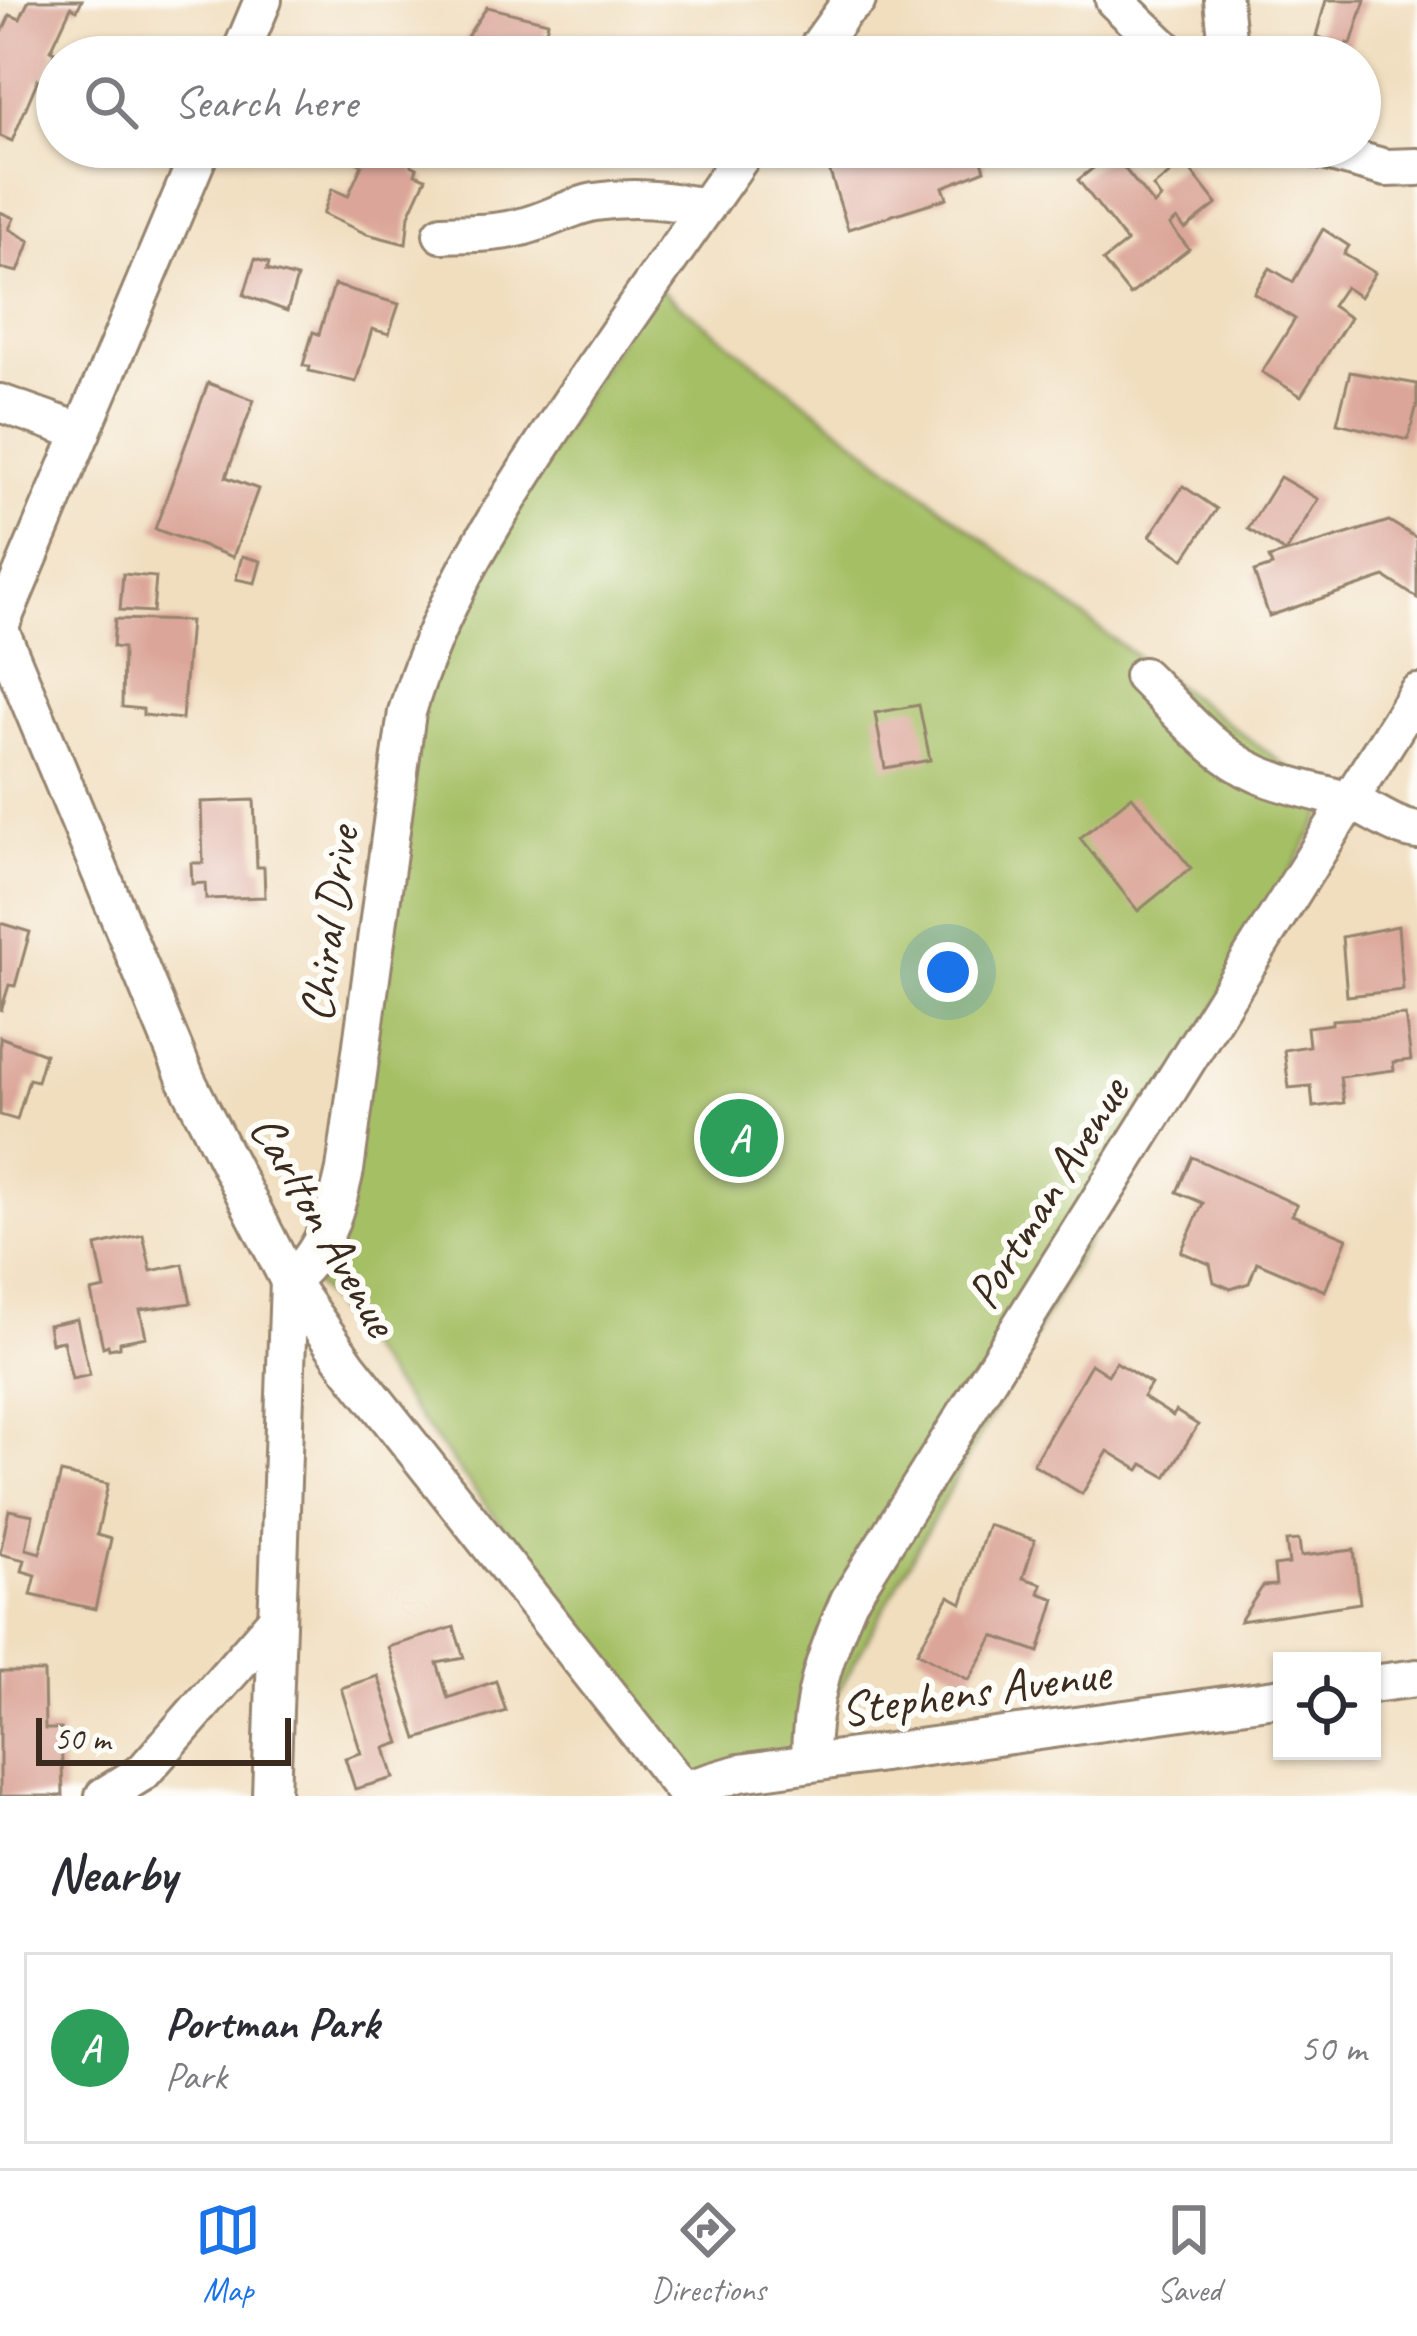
<!DOCTYPE html>
<html lang="en">
<head>
<meta charset="utf-8">
<style>
  :root { --surface:#fff; --page:#f2f2f3; --text:#2b2b33; --muted:#7c7c81; --line:#e1e1e2; --accent:#1a73e8 }
  body { margin:0; font-family:Caveat,sans-serif; background:var(--page); color:var(--text) }
  .controls { position:absolute; right:36px; bottom:36px; display:grid; overflow:hidden; border-radius:0px; box-shadow:0 3px 9px #0004 }
  .controls button { width:108px; height:108px; display:grid; place-items:center; padding:0; border:0; border-bottom:3px solid var(--line); background:var(--surface); color:var(--text); font:60px sans-serif }
  .scale { position:absolute; left:36px; bottom:30px; width:255px; box-sizing:border-box; padding-left:12px; border:6px solid #3b2a1e; border-top:0; font-size:33px; line-height:42px; white-space:nowrap; color:#3b2a1e; -webkit-text-stroke:9px #fdfcf7; paint-order:stroke }
  .you { position:absolute; left:948px; top:972px; width:42px; height:42px; margin:-30px; border:9px solid #fff; border-radius:50%; background:#1a73e8; box-shadow:0 0 0 18px #1a73e833 }
  .badge { display:grid; place-items:center; width:78px; height:78px; border-radius:50%; background:var(--accent); color:#fff; font-size:39px; font-weight:700 }
  .pin { position:absolute; translate:-50% -50%; border:6px solid #fff; box-shadow:0 3px 12px #0006 }
  .list { margin:0; padding:0; list-style:none }
  h2 { display:flex; justify-content:space-between; align-items:center; height:156px; margin:0; padding:0 48px; font-size:51px }
  h2 small { font-size:39px; font-weight:400; color:var(--muted) }
  .list li { display:grid; grid-template-columns:78px 1fr auto; gap:36px; align-items:center; box-sizing:border-box; height:192px; margin:0 24px 24px; padding:0 24px; border:3px solid var(--line); border-radius:0px }
  .list b { display:block; font-size:45px; white-space:nowrap }
  .list p { margin:0; font-size:39px; white-space:nowrap; color:var(--muted) }
  .list em { font-size:39px; font-style:normal; color:var(--muted) }
  .icon { flex:none; width:66px; height:66px; fill:none; stroke:currentColor; stroke-width:2; stroke-linecap:round; stroke-linejoin:round }
  .map { position:relative; flex:none; width:1417px; height:1796px; overflow:hidden }
  .search { position:absolute; background:var(--surface); box-shadow:0 3px 9px #0004; left:36px; right:36px; top:36px; height:132px; display:flex; align-items:center; gap:30px; box-sizing:border-box; padding:0 42px; border-radius:66px; color:var(--muted); font-size:45px }
  .sheet { height:372px; background:var(--surface) }
  nav { display:flex; justify-content:space-around; align-items:center; box-sizing:border-box; height:168px; border-top:3px solid var(--line); background:var(--surface); font-size:33px; color:var(--muted) }
  nav a { display:grid; justify-items:center; gap:6px }
  nav .on { color:var(--accent) }
  .map>svg:first-child { display:block }
  .green { fill:#a5bf65; stroke:#707442; stroke-width:3 }
  .building { fill:#dba699 }
  .lines { fill:none; stroke-linecap:round; stroke-linejoin:round }
  .minor-casing { stroke:#96846e; stroke-width:42 }
  .minor { stroke:#fff; stroke-width:36 }
  .labels { text-anchor:middle; dominant-baseline:central; stroke-width:12; stroke-linejoin:round; paint-order:stroke }
  .street-label { font-size:48px; fill:#3b2a1e; stroke:#fdfcf7 }
</style>
</head>
<body>
<div class="map">
<svg width="1417" height="1796" viewBox="0 0 1417 1796">
  <rect width="100%" height="100%" fill="#fdfcf7"/>
  <filter id="ink" filterUnits="userSpaceOnUse"><feTurbulence type="fractalNoise" baseFrequency=".00833" numOctaves="2"/><feDisplacementMap in="SourceGraphic" scale="24" xChannelSelector="R" yChannelSelector="G"/><feConvolveMatrix kernelMatrix="1 2 1 2 8 2 1 2 1" color-interpolation-filters="sRGB"/></filter>
  <filter id="wash" filterUnits="userSpaceOnUse"><feTurbulence type="fractalNoise" baseFrequency=".004" numOctaves="4" result="noise"/><feDisplacementMap in="SourceGraphic" scale="48" xChannelSelector="R" yChannelSelector="G"/><feGaussianBlur stdDeviation="2.7" result="paint"/><feColorMatrix in="noise" values="0 0 0 0 0 0 0 0 0 0 0 0 0 0 0 0 0 1.4 0 .05"/><feComposite in="paint" operator="in"/></filter>
  <g filter="url(#wash)">
    <rect width="100%" height="100%" fill="#f1debf"/>
    <polygon class="green" points="653,284 1114,640 1331,799 810,1743 702,1784 304,1270 365,1005 423,658"/>
    <g id="blocks">
      <g class="building">
        <polygon points="29,0 82,0 77,10 71,7 51,50 55,52 42,81 38,79 12,141 0,136 0,36 10,15 20,19"/>
        <polygon points="1326,0 1365,0 1351,44 1347,43 1345,47 1316,36"/>
        <polygon points="487,7 548,22 539,57 453,57"/>
        <polygon points="350,147 419,147 411,165 417,168 415,174 426,178 409,215 406,244 367,234 323,214 332,189 348,196 362,165 346,157"/>
        <polygon points="876,147 978,147 985,170 943,187 947,198 848,229 829,169 879,157"/>
        <polygon points="1112,153 1154,205 1161,198 1153,187 1184,162 1217,204 1185,229 1177,219 1170,225 1189,249 1130,295 1103,261 1127,242 1078,180"/>
        <polygon points="0,212 14,218 9,229 30,241 18,272 0,268"/>
        <polygon points="1323,229 1349,246 1344,254 1375,273 1360,297 1345,287 1332,306 1350,318 1301,396 1262,372 1295,319 1254,293 1270,268 1293,282"/>
        <polygon points="255,259 269,263 267,270 297,278 287,311 244,295"/>
        <polygon points="334,285 399,304 389,334 372,329 356,382 309,371 310,367 303,365 313,332 319,334"/>
        <polygon points="1350,372 1417,384 1417,404 1408,440 1337,423"/>
        <polygon points="208,383 254,400 226,477 258,489 233,557 155,529"/>
        <polygon points="1280,477 1318,499 1286,552 1248,529"/>
        <polygon points="1183,486 1217,509 1184,559 1150,536"/>
        <polygon points="1389,521 1417,538 1417,598 1385,577 1269,616 1254,572 1272,566 1269,558"/>
        <polygon points="242,556 261,561 255,583 236,579"/>
        <polygon points="123,574 156,577 153,612 120,610"/>
        <polygon points="115,619 190,621 182,719 143,715 143,709 122,707 123,648 113,647"/>
        <polygon points="919,705 930,760 885,768 875,713"/>
        <polygon points="1132,796 1191,868 1138,911 1080,838"/>
        <polygon points="254,800 257,867 264,867 265,897 206,899 205,883 192,884 191,863 203,863 201,802"/>
        <polygon points="0,923 30,932 15,986 9,985 1,1011"/>
        <polygon points="1398,926 1403,990 1347,996 1342,937"/>
        <polygon points="1405,1015 1411,1060 1393,1062 1394,1070 1340,1077 1344,1103 1313,1107 1311,1086 1289,1088 1284,1050 1309,1046 1307,1027 1332,1024 1332,1020"/>
        <polygon points="0,1037 45,1054 37,1081 29,1079 17,1120 0,1115"/>
        <polygon points="1192,1157 1297,1205 1292,1215 1347,1238 1325,1291 1257,1262 1249,1283 1231,1289 1214,1282 1210,1264 1181,1252 1203,1203 1177,1192"/>
        <polygon points="143,1235 151,1271 183,1264 191,1303 140,1310 146,1337 120,1342 120,1347 109,1349 108,1345 103,1347 91,1292 105,1289 96,1246"/>
        <polygon points="77,1319 90,1375 72,1379 63,1341 51,1343 48,1325"/>
        <polygon points="1116,1362 1151,1384 1143,1397 1173,1416 1176,1411 1198,1425 1166,1477 1143,1464 1139,1470 1108,1451 1082,1494 1033,1464 1091,1364 1108,1375"/>
        <polygon points="61,1473 108,1484 97,1535 111,1539 95,1609 31,1595 36,1575 22,1571 25,1560 0,1554 9,1510 33,1515 26,1549 40,1553"/>
        <polygon points="988,1525 1035,1540 1023,1578 1042,1584 1039,1593 1055,1599 1039,1652 994,1636 969,1680 917,1652 949,1596 962,1603"/>
        <polygon points="1299,1540 1301,1556 1354,1550 1360,1603 1240,1621 1263,1586 1276,1585 1274,1566 1289,1564 1286,1541"/>
        <polygon points="454,1627 464,1658 437,1663 448,1698 496,1681 506,1711 417,1739 388,1647"/>
        <polygon points="0,1672 44,1672 45,1729 61,1729 63,1796 0,1796"/>
        <polygon points="378,1676 400,1743 385,1748 394,1778 355,1789 345,1758 361,1753 341,1688"/>
      </g>
    </g>
  </g>
  <g filter="url(#ink)">
    <use href="#blocks" fill-opacity="0" stroke="#96846e" stroke-width="3"/>
    <g class="lines">
      <g class="minor-casing">
        <g id="minor">
          <polyline points="1114,0 1174,57"/>
          <polyline points="1223,0 1229,57"/>
          <polyline points="239,57 263,0"/>
          <polyline points="811,57 844,11 857,0"/>
          <polyline points="1309,147 1386,168 1417,167"/>
          <path d="M442 234C470 233 498 234 525 226 549 220 571 206 595 202 634 196 668 200 706 207"/>
          <polyline points="0,403 82,432"/>
          <polyline points="0,626 202,147"/>
          <polyline points="0,630 187,1081 289,1281 348,1366 688,1796"/>
          <path d="M1143 676C1177 709 1214 755 1258 774 1287 787 1318 791 1348 801 1372 809 1391 827 1417 831"/>
          <polyline points="1372,1684 1417,1678"/>
          <path d="M810 1762C810 1699 824 1658 849 1600L1417 693"/>
          <polyline points="683,1790 740,1773 1282,1697"/>
          <polyline points="104,1796 143,1772 277,1619"/>
          <path d="M271 1796 289 1281C324 1254 336 1211 345 1170L407 712C437 609 491 524 549 435 613 337 681 243 748 147"/>
        </g>
      </g>
      <use href="#minor" class="minor"/>
    </g>
  </g>
  <g class="labels">
    <g class="street-label">
      <text transform="translate(329 924) rotate(-82)">Chiral Drive</text>
      <text transform="translate(1047 1193) rotate(-58)">Portman Avenue</text>
      <text transform="translate(324 1225) rotate(60)">Carlton Avenue</text>
      <text transform="translate(975 1691) rotate(-8)">Stephens Avenue</text>
    </g>
  </g>
</svg>
<div class="controls">
<button><svg class="icon" aria-label="locate" viewBox="0 0 24 24"><circle cx="12" cy="12" r="6"/><path d="M12 2v4M12 18v4M2 12h4M18 12h4"/></svg></button>
</div>
<div class="scale">50 m</div>
<div class="you"></div>
<div class="pin badge" style="left:739px;top:1138px;background:#2e9e5b">A</div>
<div class="search"><svg class="icon" aria-label="search" viewBox="0 0 24 24"><circle cx="10" cy="10" r="6"/><path d="M15 15l6 6"/></svg>Search here</div>
</div>
<section class="sheet">
<h2>Nearby<small></small></h2>
<ul class="list">
<li><span class="badge" style="background:#2e9e5b">A</span><div><b>Portman Park</b><p>Park</p></div><em>50 m</em></li>
</ul>
</section>
<nav>
<a class="on"><svg class="icon" aria-label="map" viewBox="0 0 24 24"><path d="M3 6l6-2 6 2 6-2v14l-6 2-6-2-6 2zM9 4v14M15 6v14"/></svg>Map</a>
<a><svg class="icon" aria-label="directions" viewBox="0 0 24 24"><path d="M12 3l9 9-9 9-9-9zM9 14v-3h6M13 9l2 2-2 2"/></svg>Directions</a>
<a><svg class="icon" aria-label="saved" viewBox="0 0 24 24"><path d="M7 4h10v16l-5-4-5 4z"/></svg>Saved</a>
</nav>
</body>
</html>
